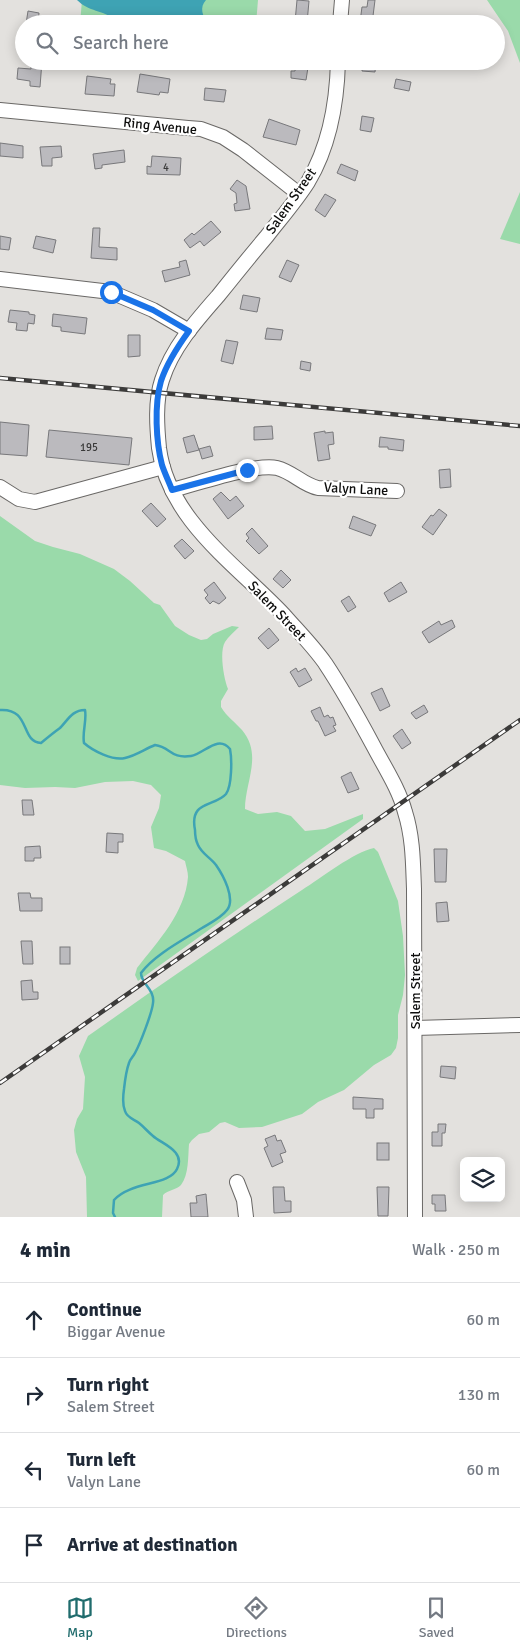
<!DOCTYPE html>
<html lang="en">
<head>
<meta charset="utf-8">
<style>
  :root { --surface:#fff; --page:#f6f6f7; --text:#1f2937; --muted:#747a83; --line:#e0e1e3; --accent:#206c6d }
  body { margin:0; font-family:Signika,sans-serif; background:var(--page); color:var(--text) }
  .controls { position:absolute; right:15px; bottom:15px; display:grid; overflow:hidden; border-radius:8px; box-shadow:0 2px 12px #0003 }
  .controls button { width:45px; height:45px; display:grid; place-items:center; padding:0; border:0; border-bottom:1px solid var(--line); background:var(--surface); color:var(--text); font:25px sans-serif }
  .stop { position:absolute; width:15px; height:15px; margin:-11px; border:4px solid #1a73e8; border-radius:50%; background:#fff }
  .stop.end { background:#1a73e8; border-color:#fff; box-shadow:0 1px 5px #0008 }
  .list { margin:0; padding:0; list-style:none }
  h2 { display:flex; justify-content:space-between; align-items:center; height:65px; margin:0; padding:0 20px; font-size:21px }
  h2 small { font-size:16px; font-weight:400; color:var(--muted) }
  .list li { display:grid; grid-template-columns:32px 1fr auto; gap:15px; align-items:center; box-sizing:border-box; height:75px; padding:0 20px; border-top:1px solid var(--line) }
  .list b { display:block; font-size:19px; white-space:nowrap }
  .list p { margin:0; font-size:16px; white-space:nowrap; color:var(--muted) }
  .list em { font-size:16px; font-style:normal; color:var(--muted) }
  .icon { flex:none; width:28px; height:28px; fill:none; stroke:currentColor; stroke-width:2; stroke-linecap:round; stroke-linejoin:round }
  .map { position:relative; flex:none; width:520px; height:1217px; overflow:hidden }
  .search { position:absolute; background:var(--surface); box-shadow:0 2px 12px #0003; left:15px; right:15px; top:15px; height:55px; display:flex; align-items:center; gap:12px; box-sizing:border-box; padding:0 18px; border-radius:28px; color:var(--muted); font-size:19px }
  .sheet { height:365px; background:var(--surface) }
  nav { display:flex; justify-content:space-around; align-items:center; box-sizing:border-box; height:70px; border-top:1px solid var(--line); background:var(--surface); font-size:14px; color:var(--muted) }
  nav a { display:grid; justify-items:center; gap:2px }
  nav .on { color:var(--accent) }
  .map>svg:first-child { display:block }
  .green { fill:#9adaaa }
  .water { fill:#3ea3b4 }
  .lines { fill:none; stroke-linecap:round; stroke-linejoin:round }
  .stream { stroke:#3ea3b4; stroke-width:2.5 }
  .building { fill:#bbbabe; stroke:#78787b }
  .minor-casing { stroke:#6a6866; stroke-width:16 }
  .minor { stroke:#fff; stroke-width:14 }
  .rail-casing { stroke:#3c3b3a; stroke-width:4.5 }
  .rail { stroke:#fff; stroke-width:2.5; stroke-dasharray:8; stroke-linecap:butt }
  .route { stroke:#1a73e8; stroke-width:6 }
  .labels { text-anchor:middle; dominant-baseline:central; stroke-width:4.5; stroke-linejoin:round; paint-order:stroke }
  .number-label { font-size:11px; fill:#393939 }
  .street-label { font-size:14px; fill:#0e0e0d; stroke:#fff }
</style>
</head>
<body>
<div class="map">
<svg width="520" height="1217" viewBox="0 0 520 1217">
  <rect width="100%" height="100%" fill="#e3e1de"/>
  <g class="green">
    <polygon points="82,0 258,0 256,24 80,24"/>
    <polygon points="487,0 520,0 520,63 508,31"/>
    <polygon points="520,192 520,244 500,239"/>
    <path d="M0 516 35 541 53 547 80 554 114 569 130 581 154 603 160 605 175 626 189 635 201 640 207 639 213 634 232 626 239 627C234 632 228 637 225 642 219 652 224 679 228 689L221 701V707C227 717 235 722 242 730 263 755 245 782 245 809L258 814 277 812 291 816 305 831 325 829 363 814V819L138 981 135 975 137 968C158 941 185 913 188 877 188 872 186 866 185 861L166 851 154 848 151 827 159 808 161 795 151 785 133 781 105 782 75 788 55 787 25 788 0 785Z"/>
    <path d="M374 848 378 852 398 901 403 936 405 975 403 995 398 1015V1038L396 1048 391 1055 374 1065 344 1090 318 1102 302 1114 262 1127 239 1128 225 1122 220 1123 209 1132 199 1134 192 1140 189 1144C188 1156 189 1175 181 1185 176 1190 168 1190 163 1195L162 1217H87L86 1177 76 1152 74 1130 77 1119 83 1109 85 1077 79 1056 88 1036C159 986 230 937 302 890 321 878 354 852 374 848Z"/>
  </g>
  <path class="water" d="M77 0H206C199 8 203 15 207 24H161L160 22C145 22 131 24 115 24L114 19C103 10 89 12 77 0Z"/>
  <g class="lines">
    <path class="stream" d="M0 710C31 708 20 742 41 743 47 738 53 733 60 728 68 720 72 710 85 710 87 721 82 732 84 743 93 751 113 761 125 758 135 756 145 749 155 745 171 747 170 759 191 756 204 754 218 734 230 749 232 759 232 786 226 794 215 807 189 800 195 830 195 834 196 841 198 845 202 854 210 857 216 865 223 875 236 899 227 910 221 918 210 923 202 928 183 940 154 955 141 973 141 984 155 989 153 1003 152 1013 140 1044 135 1053 133 1057 130 1059 129 1063 126 1071 125 1080 124 1089 123 1096 122 1104 125 1111 127 1118 134 1119 139 1123 144 1127 148 1132 153 1136 162 1144 186 1151 177 1169 169 1186 131 1181 114 1200L113 1213 115 1217"/>
  </g>
  <g class="building">
    <polygon points="297,0 309,1 307,23 295,22"/>
    <polygon points="368,0 375,0 372,24 362,24 360,22 362,7 367,7"/>
    <polygon points="28,11 39,13 38,24 26,24"/>
    <polygon points="31,61 42,61 40,87 30,86 30,81 17,79 18,68 31,69"/>
    <polygon points="296,61 309,61 306,80 291,78 291,71 295,71"/>
    <polygon points="363,61 376,61 375,72 362,71"/>
    <polygon points="140,74 170,79 168,93 160,92 159,95 137,92"/>
    <polygon points="87,76 111,79 110,84 115,84 114,96 85,94"/>
    <polygon points="396,79 411,82 409,91 394,88"/>
    <polygon points="205,88 226,90 224,102 204,100"/>
    <polygon points="362,116 374,118 371,132 360,130"/>
    <polygon points="269,119 300,130 296,145 263,137"/>
    <polygon points="0,143 23,146 23,158 0,156"/>
    <polygon points="61,146 62,157 52,158 52,166 42,166 40,147"/>
    <polygon points="124,150 125,162 102,165 102,168 95,169 93,154"/>
    <polygon points="152,156 181,158 180,175 147,174 147,166 151,167"/>
    <polygon points="341,164 358,171 355,181 337,173"/>
    <polygon points="237,180 246,186 250,209 235,211 234,204 237,203 236,193 230,189"/>
    <polygon points="325,194 336,200 325,217 315,210"/>
    <polygon points="211,221 221,232 204,246 200,241 190,248 184,240 192,233 194,235"/>
    <polygon points="93,228 100,228 99,247 117,248 117,260 91,258"/>
    <polygon points="0,236 11,238 9,250 0,249"/>
    <polygon points="36,236 56,240 53,253 33,248"/>
    <polygon points="186,260 190,275 165,282 162,271 180,267 179,262"/>
    <polygon points="287,260 299,265 291,282 279,277"/>
    <polygon points="243,295 260,298 257,312 240,309"/>
    <polygon points="10,310 29,312 29,314 35,315 34,324 28,323 27,331 16,330 17,323 8,322"/>
    <polygon points="53,314 87,318 85,334 61,331 61,327 52,326"/>
    <polygon points="267,328 283,330 281,340 265,339"/>
    <polygon points="128,335 140,335 140,356 128,357"/>
    <polygon points="226,340 238,342 233,364 221,361"/>
    <polygon points="301,361 311,363 310,371 300,369"/>
    <polygon points="0,422 29,425 27,456 0,454"/>
    <polygon points="272,426 273,439 254,440 254,427"/>
    <polygon points="49,430 132,438 129,465 46,457"/>
    <polygon points="325,431 325,433 333,432 334,444 328,445 330,459 318,461 314,433"/>
    <polygon points="194,435 199,450 187,453 183,438"/>
    <polygon points="380,437 404,440 403,451 388,449 388,447 379,447"/>
    <polygon points="210,446 213,456 202,459 199,449"/>
    <polygon points="450,469 451,487 440,488 439,470"/>
    <polygon points="221,492 230,501 236,496 244,506 228,519 213,499"/>
    <polygon points="151,503 166,519 157,527 142,511"/>
    <polygon points="439,509 447,515 433,535 422,527 431,515 433,516"/>
    <polygon points="353,516 376,525 371,536 349,528"/>
    <polygon points="252,528 268,546 259,554 246,541 249,538 246,534"/>
    <polygon points="182,539 194,551 185,559 174,546"/>
    <polygon points="281,570 291,580 283,588 273,579"/>
    <polygon points="214,582 226,598 219,604 213,601 210,604 205,598 208,595 204,590"/>
    <polygon points="401,582 407,592 389,602 384,593"/>
    <polygon points="349,596 356,607 348,612 341,601"/>
    <polygon points="452,620 455,627 429,643 422,632 439,621 441,625"/>
    <polygon points="269,628 279,640 268,649 258,638"/>
    <polygon points="296,668 298,672 305,668 312,680 299,687 290,672"/>
    <polygon points="382,688 390,706 380,711 371,693"/>
    <polygon points="424,705 428,712 416,719 411,713"/>
    <polygon points="320,707 324,717 328,715 330,718 333,717 336,725 333,726 336,731 325,736 318,721 316,721 311,711"/>
    <polygon points="402,729 411,743 402,749 393,736"/>
    <polygon points="351,772 359,789 348,793 341,777"/>
    <polygon points="22,800 32,800 34,815 23,815"/>
    <polygon points="107,833 123,834 123,842 118,842 118,853 106,852"/>
    <polygon points="40,846 41,858 34,858 34,861 25,861 25,847"/>
    <polygon points="434,849 447,849 446,882 435,882"/>
    <polygon points="18,893 30,893 31,898 42,898 42,911 20,911"/>
    <polygon points="447,902 449,921 437,922 436,903"/>
    <polygon points="21,941 32,941 33,964 23,964"/>
    <rect x="60" y="947" width="10" height="17"/>
    <polygon points="32,980 33,992 38,992 38,999 22,1000 21,981"/>
    <polygon points="441,1066 456,1067 455,1079 440,1077"/>
    <polygon points="353,1097 383,1099 383,1109 374,1109 374,1118 366,1118 366,1109 353,1109"/>
    <polygon points="438,1124 446,1124 445,1133 442,1133 442,1146 432,1146 432,1132 438,1132"/>
    <polygon points="275,1135 277,1141 281,1140 286,1152 280,1154 283,1162 272,1167 264,1148 268,1146 265,1139"/>
    <rect x="377" y="1143" width="12" height="17"/>
    <polygon points="273,1187 284,1187 285,1201 291,1201 291,1212 274,1213"/>
    <polygon points="377,1187 389,1187 388,1216 378,1216"/>
    <polygon points="206,1194 208,1217 191,1217 190,1203 197,1203 196,1196"/>
    <polygon points="432,1195 445,1195 446,1211 435,1211 435,1204 432,1204"/>
  </g>
  <g class="lines">
    <g class="minor-casing">
      <g id="minor">
        <polyline points="340,24 342,0"/>
        <path d="M338 61C337 104 330 145 308 182 296 201 281 218 267 236 250 256 234 276 218 296 196 321 172 348 162 380 155 401 157 427 159 448 168 520 238 566 284 615 298 631 313 646 325 663 343 690 359 719 374 747 385 768 399 789 405 812 413 837 413 863 414 889L415 1217"/>
        <polyline points="0,110 188,128 201,129 223,137 243,150 299,194"/>
        <polyline points="0,279 111,292 153,310 189,331"/>
        <polyline points="0,487 19,499 35,502 163,467"/>
        <path d="M172 490C197 484 255 463 277 468 293 472 303 485 318 488L397 491"/>
        <polyline points="415,1028 520,1025"/>
        <polyline points="237,1182 244,1200 246,1217"/>
      </g>
    </g>
    <use href="#minor" class="minor"/>
    <g class="rail-casing">
      <g id="rail">
        <polyline points="0,378 520,426"/>
        <polyline points="0,1083 520,720"/>
      </g>
    </g>
    <use href="#rail" class="rail"/>
  </g>
  <g class="lines">
    <path class="route" d="M111 292 153 310 189 331C178 346 167 363 161 381 154 405 156 442 162 465 165 474 169 482 172 490L247 470"/>
  </g>
  <g class="labels">
    <g class="number-label">
      <text x="166" y="167">4</text>
      <text x="89" y="447">195</text>
    </g>
    <g class="street-label">
      <text transform="translate(160 126) rotate(6)">Ring Avenue</text>
      <text transform="translate(291 201) rotate(-55)">Salem Street</text>
      <text transform="translate(356 489) rotate(3)">Valyn Lane</text>
      <text transform="translate(277 611) rotate(46)">Salem Street</text>
      <text transform="translate(415 991) rotate(-90)">Salem Street</text>
    </g>
  </g>
</svg>
<div class="controls">
<button><svg class="icon" aria-label="layers" viewBox="0 0 24 24"><path d="M12 4l9 5-9 5-9-5zM3 14l9 5 9-5"/></svg></button>
</div>
<div class="stop" style="left:111px;top:292px"></div>
<div class="stop end" style="left:247px;top:470px"></div>
<div class="search"><svg class="icon" aria-label="search" viewBox="0 0 24 24"><circle cx="10" cy="10" r="6"/><path d="M15 15l6 6"/></svg>Search here</div>
</div>
<section class="sheet">
<h2>4 min<small>Walk · 250 m</small></h2>
<ul class="list">
<li><svg class="icon" aria-label="ahead" viewBox="0 0 24 24"><path d="M12 20V5M6 11l6-6 6 6"/></svg><div><b>Continue</b><p>Biggar Avenue</p></div><em>60 m</em></li>
<li><svg class="icon" aria-label="right" viewBox="0 0 24 24"><path d="M7 20v-9h11M14 6l5 5-5 5"/></svg><div><b>Turn right</b><p>Salem Street</p></div><em>130 m</em></li>
<li><svg class="icon" aria-label="left" viewBox="0 0 24 24"><path d="M17 20v-9H6M10 6l-5 5 5 5"/></svg><div><b>Turn left</b><p>Valyn Lane</p></div><em>60 m</em></li>
<li><svg class="icon" aria-label="arrive" viewBox="0 0 24 24"><path d="M6 21V4h12l-3 4 3 4H6"/></svg><div><b>Arrive at destination</b></div></li>
</ul>
</section>
<nav>
<a class="on"><svg class="icon" aria-label="map" viewBox="0 0 24 24"><path d="M3 6l6-2 6 2 6-2v14l-6 2-6-2-6 2zM9 4v14M15 6v14"/></svg>Map</a>
<a><svg class="icon" aria-label="directions" viewBox="0 0 24 24"><path d="M12 3l9 9-9 9-9-9zM9 14v-3h6M13 9l2 2-2 2"/></svg>Directions</a>
<a><svg class="icon" aria-label="saved" viewBox="0 0 24 24"><path d="M7 4h10v16l-5-4-5 4z"/></svg>Saved</a>
</nav>
</body>
</html>
